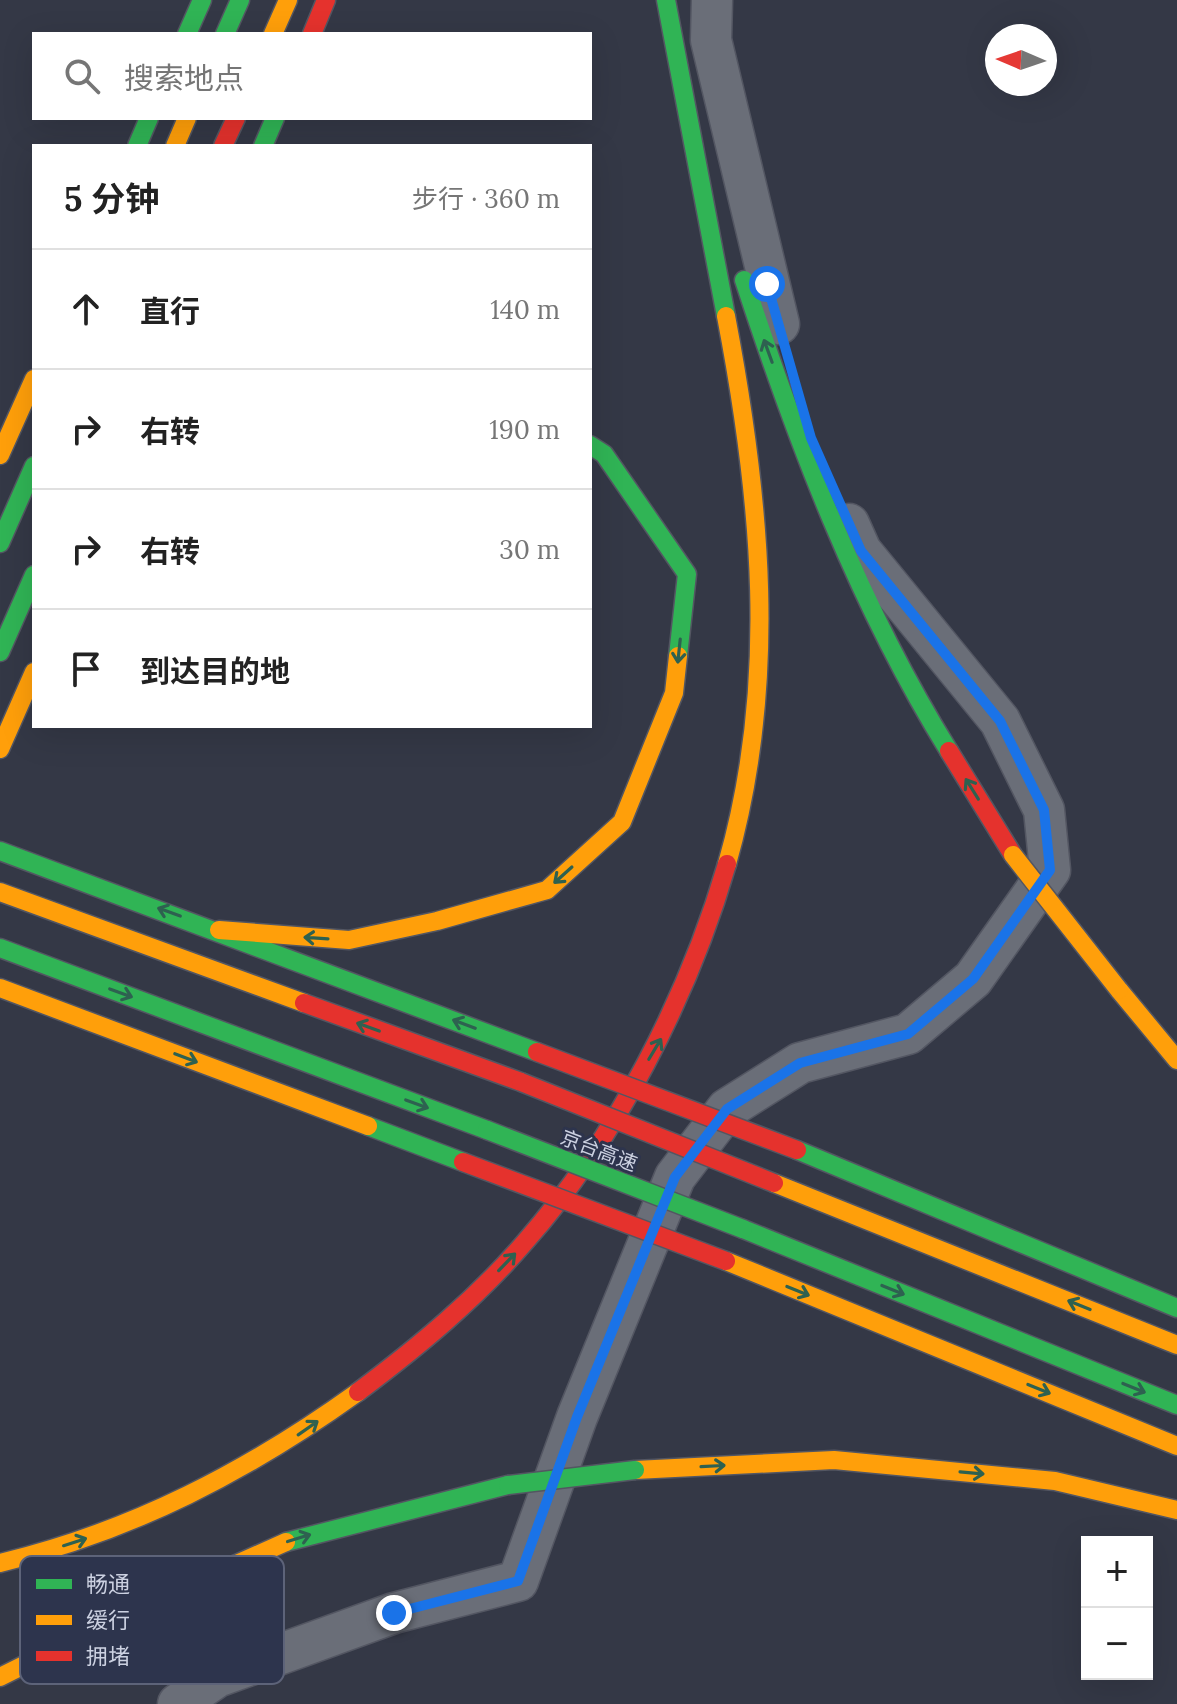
<!DOCTYPE html>
<html lang="zh">
<head>
<meta charset="utf-8">
<style>
  :root { --surface:#fff; --page:#f6f6f6; --text:#222; --muted:#767676; --line:#e0e0e0 }
  body { margin:0; font-family:Lora,"Noto Sans SC",serif; background:var(--page); color:var(--text) }
  .controls { position:absolute; right:24px; bottom:24px; display:grid; overflow:hidden; border-radius:0px; box-shadow:0 8px 32px #0002 }
  .controls button { width:72px; height:72px; display:grid; place-items:center; padding:0; border:0; border-bottom:2px solid var(--line); background:var(--surface); color:var(--text); font:40px sans-serif }
  .compass { position:absolute; left:985px; top:24px; width:72px; height:72px; border-radius:50%; background:var(--surface); box-shadow:0 8px 32px #0002; rotate:272deg }
  .stop { position:absolute; width:24px; height:24px; margin:-18px; border:6px solid #1a73e8; border-radius:50%; background:#fff }
  .stop.end { background:#1a73e8; border-color:#fff; box-shadow:0 2px 8px #0008 }
  .list { margin:0; padding:0; list-style:none }
  h2 { display:flex; justify-content:space-between; align-items:center; height:104px; margin:0; padding:0 32px; font-size:34px }
  h2 small { font-size:26px; font-weight:400; color:var(--muted) }
  .list li { display:grid; grid-template-columns:52px 1fr auto; gap:24px; align-items:center; box-sizing:border-box; height:120px; padding:0 32px; border-top:2px solid var(--line) }
  .list b { display:block; font-size:30px; white-space:nowrap }
  .list em { font-size:26px; font-style:normal; color:var(--muted) }
  .icon { flex:none; width:44px; height:44px; fill:none; stroke:currentColor; stroke-width:2; stroke-linecap:round; stroke-linejoin:round }
  .map { position:relative; flex:none; width:1177px; height:1704px; overflow:hidden }
  .search { position:absolute; background:var(--surface); box-shadow:0 8px 32px #0002; left:32px; top:32px; width:560px; height:88px; display:flex; align-items:center; gap:20px; box-sizing:border-box; padding:0 28px; border-radius:0px; color:var(--muted); font-size:30px }
  .panel { position:absolute; background:var(--surface); box-shadow:0 8px 32px #0002; left:32px; top:144px; width:560px; height:584px; border-radius:0px }
  .map>svg:first-child { display:block }
  .lines { fill:none; stroke-linecap:round; stroke-linejoin:round }
  .street-casing { stroke:#535662; stroke-width:43 }
  .fast-casing { stroke:#535662; stroke-width:21 }
  .slow-casing { stroke:#535662; stroke-width:21 }
  .jam-casing { stroke:#535662; stroke-width:21 }
  .street { stroke:#6a6e78; stroke-width:40 }
  .fast { stroke:#30b455; stroke-width:18 }
  .slow { stroke:#ff9f0a; stroke-width:18 }
  .jam { stroke:#e5322d; stroke-width:18 }
  .fast-bridge-casing { stroke:#535662; stroke-width:21; stroke-linecap:butt }
  .slow-bridge-casing { stroke:#535662; stroke-width:21; stroke-linecap:butt }
  .jam-bridge-casing { stroke:#535662; stroke-width:21; stroke-linecap:butt }
  .fast-bridge { stroke:#30b455; stroke-width:18 }
  .slow-bridge { stroke:#ff9f0a; stroke-width:18 }
  .jam-bridge { stroke:#e5322d; stroke-width:18 }
  .oneway { stroke:#2e6150 }
  .route { stroke:#1a73e8; stroke-width:10 }
  .labels { text-anchor:middle; dominant-baseline:central; stroke-width:6; stroke-linejoin:round; paint-order:stroke }
  .street-label { font-size:20px; fill:#ccd1e1; stroke:#2d344d }
  .key { fill:#2d344d; stroke:#5d6379; stroke-width:2 }
  .key-label { font-size:22px; fill:#ccd1e1 }
</style>
</head>
<body>
<div class="map">
<svg width="1177" height="1704" viewBox="0 0 1177 1704">
  <rect width="100%" height="100%" fill="#343846"/>
  <g class="lines">
    <g class="street-casing">
      <g id="street">
        <polyline points="712,0 711,40 779,324"/>
        <polyline points="178,1704 217,1677 394,1613 518,1581 577,1417 675,1177 727,1109 800,1063 908,1034 973,979 1050,870 1044,810 1000,721 861,551 849,524"/>
      </g>
    </g>
    <g class="fast-casing">
      <g id="fast">
        <polyline points="666,0 726,316"/>
        <polyline points="187,34 202,0"/>
        <polyline points="225,34 240,0"/>
        <polyline points="137,146 149,118"/>
        <polyline points="263,146 275,118"/>
        <path d="M744 280C797 442 859 606 949 751"/>
        <polyline points="590,445 604,454 687,574 678,656"/>
        <polyline points="0,543 34,466"/>
        <polyline points="0,652 34,575"/>
        <polyline points="0,851 537,1052"/>
        <polyline points="0,948 487,1130"/>
        <polyline points="368,1126 463,1162"/>
        <polyline points="797,1150 1177,1308"/>
        <polyline points="743,1229 1177,1405"/>
        <polyline points="286,1542 508,1485"/>
      </g>
    </g>
    <g class="slow-casing">
      <g id="slow">
        <polyline points="273,34 288,0"/>
        <polyline points="175,146 187,118"/>
        <path d="M726 316C761 499 779 682 727 864"/>
        <polyline points="0,455 34,379"/>
        <polyline points="0,749 34,672"/>
        <polyline points="0,892 304,1003"/>
        <polyline points="219,930 349,940 437,921 547,890 622,822 674,693 678,656"/>
        <polyline points="0,988 368,1126"/>
        <polyline points="1119,990 1177,1060"/>
        <polyline points="774,1183 1177,1345"/>
        <polyline points="726,1261 1177,1446"/>
        <polyline points="635,1470 834,1460 1055,1481 1177,1510"/>
        <path d="M0 1563C133 1531 248 1471 358 1392"/>
        <polyline points="0,1677 140,1607 286,1542"/>
      </g>
    </g>
    <g class="jam-casing">
      <g id="jam">
        <polyline points="312,34 326,0"/>
        <polyline points="223,146 236,118"/>
        <polyline points="949,751 1013,855"/>
        <polyline points="304,1003 521,1082"/>
        <path d="M358 1392C418 1347 476 1299 525 1242 616 1139 689 995 727 864"/>
      </g>
    </g>
    <use href="#street" class="street"/>
    <use href="#fast" class="fast"/>
    <use href="#slow" class="slow"/>
    <use href="#jam" class="jam"/>
    <g class="fast-bridge-casing">
      <g id="fast-bridge">
        <polyline points="487,1130 743,1229"/>
        <polyline points="508,1485 635,1470"/>
      </g>
    </g>
    <g class="slow-bridge-casing">
      <polyline id="slow-bridge" points="1013,855 1119,990"/>
    </g>
    <g class="jam-bridge-casing">
      <g id="jam-bridge">
        <polyline points="537,1052 797,1150"/>
        <polyline points="521,1082 774,1183"/>
        <polyline points="463,1162 726,1261"/>
      </g>
    </g>
    <use href="#fast-bridge" class="fast-bridge"/>
    <use href="#slow-bridge" class="slow-bridge"/>
    <use href="#jam-bridge" class="jam-bridge"/>
  </g>
  <defs><path id="oneway-shaft" d="M-6 0H5M1.5-3L5.5 0L1.5 3" fill="none" stroke-width="1.6" stroke-linecap="round" stroke-linejoin="round" transform="scale(2)"/></defs>
  <g class="oneway">
    <use href="#oneway-shaft" transform="translate(768 351) rotate(-110)"/>
    <use href="#oneway-shaft" transform="translate(679 651) rotate(96)"/>
    <use href="#oneway-shaft" transform="translate(972 789) rotate(-122)"/>
    <use href="#oneway-shaft" transform="translate(563 875) rotate(138)"/>
    <use href="#oneway-shaft" transform="translate(169 912) rotate(-160)"/>
    <use href="#oneway-shaft" transform="translate(316 938) rotate(-176)"/>
    <use href="#oneway-shaft" transform="translate(121 993) rotate(20)"/>
    <use href="#oneway-shaft" transform="translate(464 1024) rotate(-159)"/>
    <use href="#oneway-shaft" transform="translate(368 1027) rotate(-160)"/>
    <use href="#oneway-shaft" transform="translate(655 1049) rotate(-59)"/>
    <use href="#oneway-shaft" transform="translate(186 1058) rotate(21)"/>
    <use href="#oneway-shaft" transform="translate(417 1104) rotate(20)"/>
    <use href="#oneway-shaft" transform="translate(507 1262) rotate(-46)"/>
    <use href="#oneway-shaft" transform="translate(893 1290) rotate(22)"/>
    <use href="#oneway-shaft" transform="translate(798 1291) rotate(22)"/>
    <use href="#oneway-shaft" transform="translate(1079 1305) rotate(-158)"/>
    <use href="#oneway-shaft" transform="translate(1134 1388) rotate(22)"/>
    <use href="#oneway-shaft" transform="translate(1039 1389) rotate(22)"/>
    <use href="#oneway-shaft" transform="translate(308 1428) rotate(-35)"/>
    <use href="#oneway-shaft" transform="translate(713 1466) rotate(-3)"/>
    <use href="#oneway-shaft" transform="translate(972 1473) rotate(5)"/>
    <use href="#oneway-shaft" transform="translate(299 1538) rotate(-17)"/>
    <use href="#oneway-shaft" transform="translate(75 1542) rotate(-18)"/>
  </g>
  <g class="lines">
    <polyline class="route" points="394,1613 518,1581 577,1417 675,1177 727,1109 800,1063 908,1034 973,979 1050,870 1044,810 1000,721 861,551 811,438 767,284"/>
  </g>
  <g class="labels">
    <g class="street-label">
      <text transform="translate(599 1150) rotate(21)">京台高速</text>
    </g>
  </g>
  <rect x="20" y="1556" width="264" height="128" rx="12" class="key"/>
  <rect x="36" y="1579" width="36" height="10" fill="#30b455"/>
  <rect x="36" y="1615" width="36" height="10" fill="#ff9f0a"/>
  <rect x="36" y="1651" width="36" height="10" fill="#e5322d"/>
  <g class="key-label">
    <text x="86" y="1592">畅通</text>
    <text x="86" y="1628">缓行</text>
    <text x="86" y="1664">拥堵</text>
  </g>
</svg>
<div class="controls">
<button>+</button>
<button>−</button>
</div>
<svg class="compass" viewBox="-18 -18 36 36"><path d="M0-13l5 13h-10z" fill="#e53935"/><path d="M0 13l5-13h-10z" fill="#767676"/></svg>
<div class="stop" style="left:767px;top:284px"></div>
<div class="stop end" style="left:394px;top:1613px"></div>
<div class="search"><svg class="icon" aria-label="search" viewBox="0 0 24 24"><circle cx="10" cy="10" r="6"/><path d="M15 15l6 6"/></svg>搜索地点</div>
<section class="panel">
<h2>5 分钟<small>步行 · 360 m</small></h2>
<ul class="list">
<li><svg class="icon" aria-label="ahead" viewBox="0 0 24 24"><path d="M12 20V5M6 11l6-6 6 6"/></svg><div><b>直行</b></div><em>140 m</em></li>
<li><svg class="icon" aria-label="right" viewBox="0 0 24 24"><path d="M7 20v-9h11M14 6l5 5-5 5"/></svg><div><b>右转</b></div><em>190 m</em></li>
<li><svg class="icon" aria-label="right" viewBox="0 0 24 24"><path d="M7 20v-9h11M14 6l5 5-5 5"/></svg><div><b>右转</b></div><em>30 m</em></li>
<li><svg class="icon" aria-label="arrive" viewBox="0 0 24 24"><path d="M6 21V4h12l-3 4 3 4H6"/></svg><div><b>到达目的地</b></div></li>
</ul>
</section>
</div>
</body>
</html>
